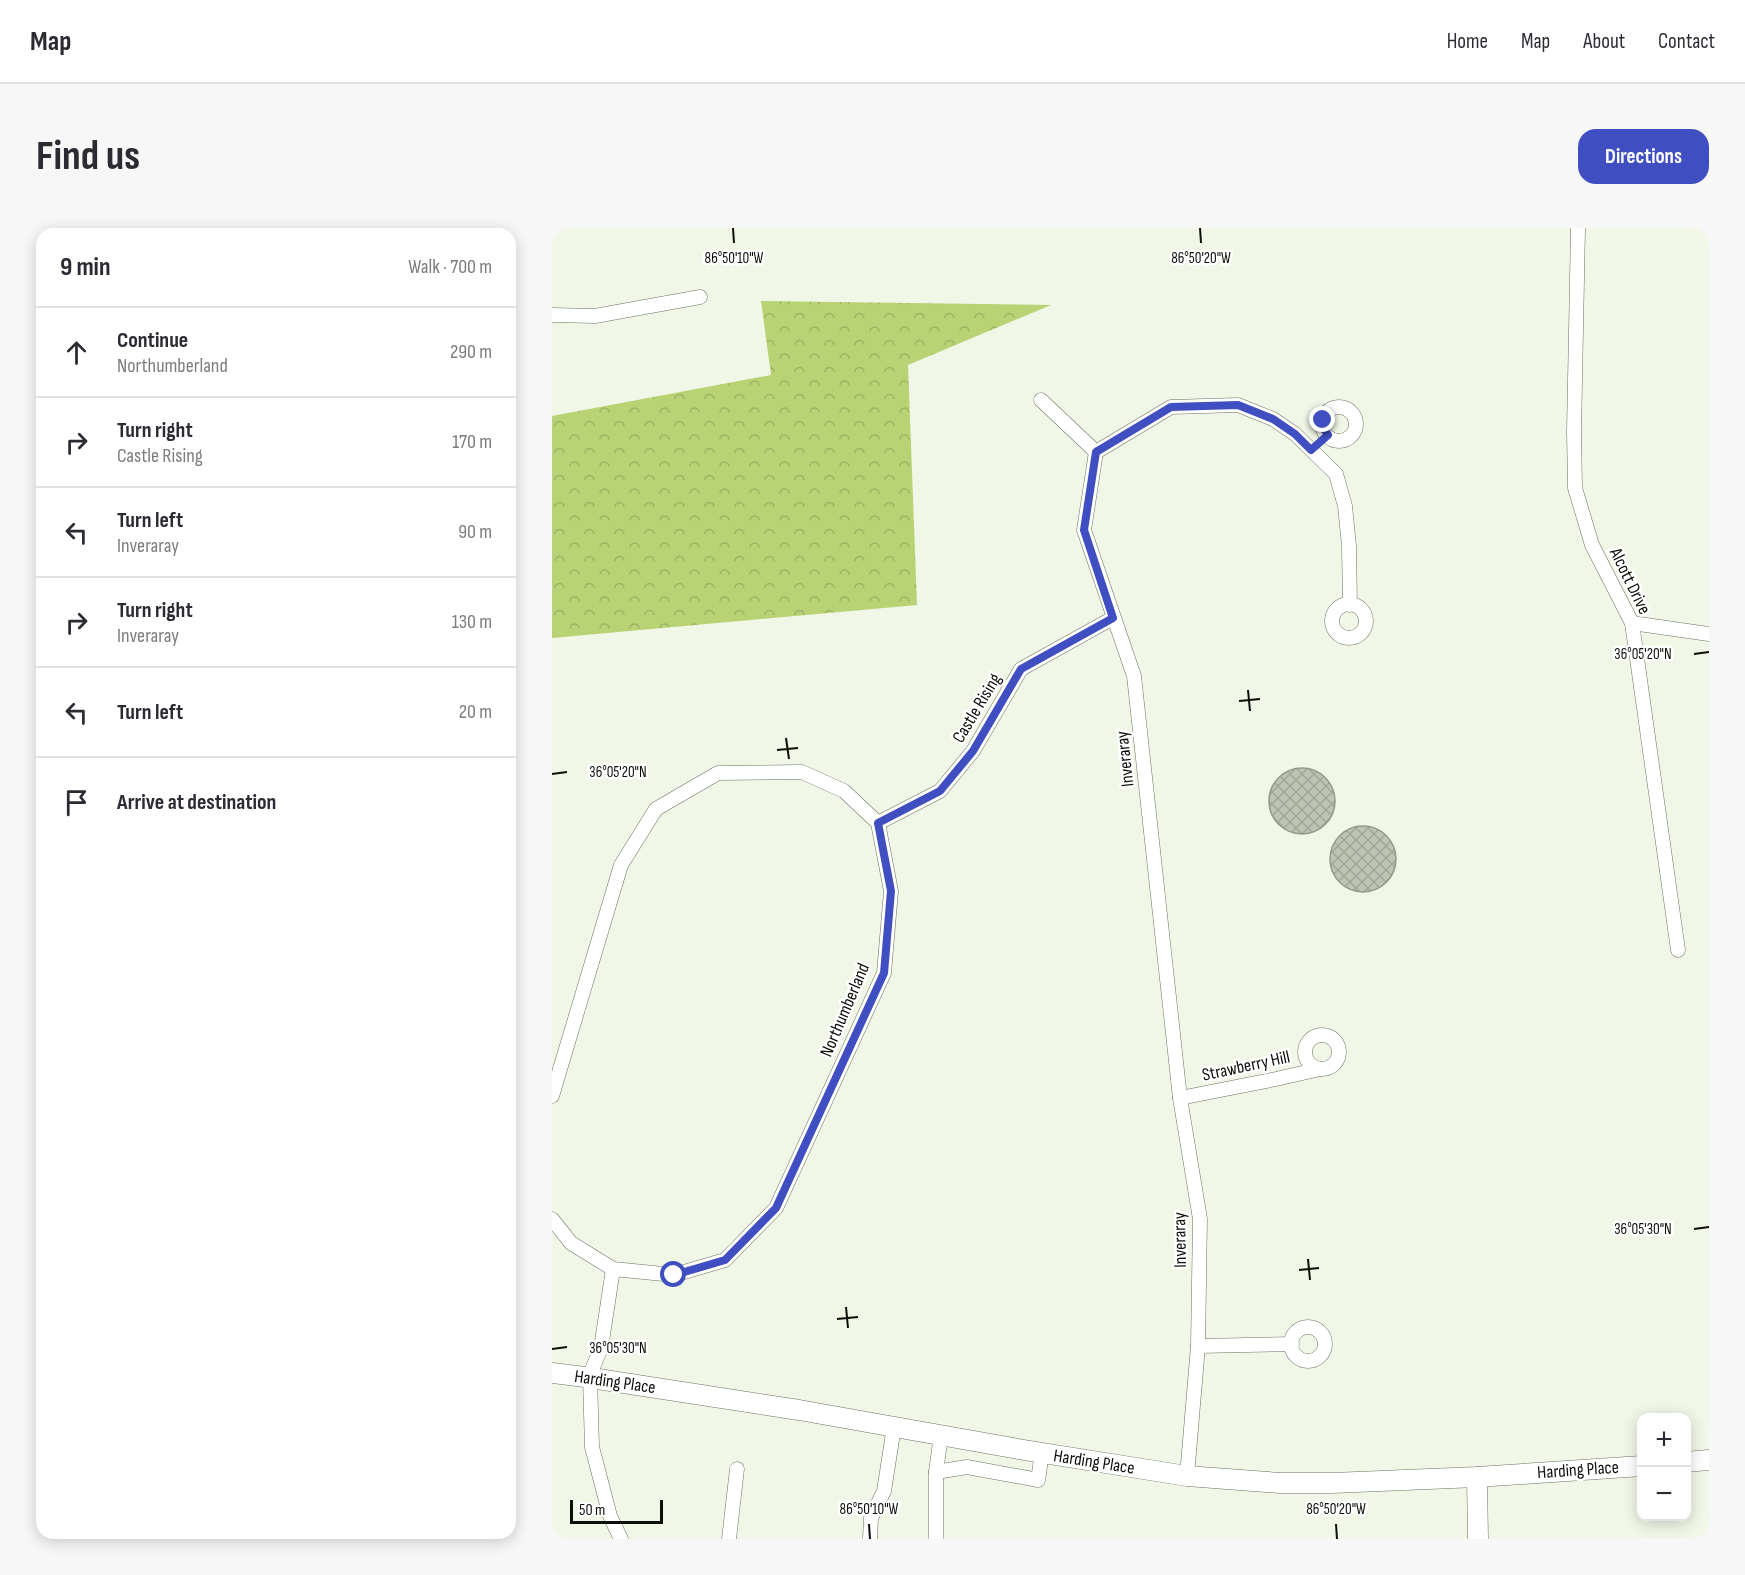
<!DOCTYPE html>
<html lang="en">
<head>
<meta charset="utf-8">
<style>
  :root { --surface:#fff; --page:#f7f7f7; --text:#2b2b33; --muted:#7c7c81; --line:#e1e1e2; --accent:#3f4ec1 }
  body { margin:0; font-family:"Sofia Sans Condensed",sans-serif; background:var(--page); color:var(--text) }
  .controls { position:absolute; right:18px; bottom:18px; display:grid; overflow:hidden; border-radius:12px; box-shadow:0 3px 15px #0003 }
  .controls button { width:54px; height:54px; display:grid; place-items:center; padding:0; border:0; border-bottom:2px solid var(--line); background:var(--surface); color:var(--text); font:30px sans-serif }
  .scale { position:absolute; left:18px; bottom:15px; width:93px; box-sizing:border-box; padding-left:6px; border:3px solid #0d0e09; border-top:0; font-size:16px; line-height:21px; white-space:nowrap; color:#0d0e09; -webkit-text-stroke:4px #fff; paint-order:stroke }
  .stop { position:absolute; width:18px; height:18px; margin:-14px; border:4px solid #3f4ec1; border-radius:50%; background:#fff }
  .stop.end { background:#3f4ec1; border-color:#fff; box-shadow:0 2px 6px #0008 }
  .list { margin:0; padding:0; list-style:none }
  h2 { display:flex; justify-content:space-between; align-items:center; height:78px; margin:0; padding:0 24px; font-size:26px }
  h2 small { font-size:20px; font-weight:400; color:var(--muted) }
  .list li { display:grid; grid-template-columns:39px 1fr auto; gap:18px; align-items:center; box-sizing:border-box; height:90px; padding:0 24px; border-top:2px solid var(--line) }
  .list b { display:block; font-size:22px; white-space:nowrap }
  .list p { margin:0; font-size:20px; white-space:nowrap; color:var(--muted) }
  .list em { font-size:20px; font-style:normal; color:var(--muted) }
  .icon { flex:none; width:33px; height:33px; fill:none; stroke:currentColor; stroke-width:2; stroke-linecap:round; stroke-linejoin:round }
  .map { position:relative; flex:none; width:1157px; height:1311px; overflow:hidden; border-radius:18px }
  header { display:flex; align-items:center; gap:36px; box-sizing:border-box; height:84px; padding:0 30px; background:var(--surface); border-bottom:2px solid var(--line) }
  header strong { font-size:28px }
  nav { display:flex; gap:33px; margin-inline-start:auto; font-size:21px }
  .intro { display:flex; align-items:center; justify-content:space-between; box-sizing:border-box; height:144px; padding:0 36px }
  h1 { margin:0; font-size:42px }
  .button { padding:15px 27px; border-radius:18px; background:var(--accent); color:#fff; font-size:21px; font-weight:700 }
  main { display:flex; gap:36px; padding:0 36px }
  aside { flex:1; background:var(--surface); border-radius:18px; box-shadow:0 3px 15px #0003 }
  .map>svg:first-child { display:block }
  .forest { fill:url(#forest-crowns) }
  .building { fill:url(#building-cross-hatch); stroke:#949a8a; stroke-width:1.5 }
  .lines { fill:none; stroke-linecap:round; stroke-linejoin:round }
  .street-casing { stroke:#6c7162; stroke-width:15 }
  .secondary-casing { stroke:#6c7162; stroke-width:21 }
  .street { stroke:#fff; stroke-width:14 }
  .secondary { stroke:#fff; stroke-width:20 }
  .route { stroke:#3f4ec1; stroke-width:8 }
  .ticks { fill:none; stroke:#0d0e09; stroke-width:2 }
  .labels { text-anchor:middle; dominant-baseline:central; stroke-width:5; stroke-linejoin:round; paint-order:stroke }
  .street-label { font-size:18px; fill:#0d0e09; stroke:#fff }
  .ticks-label { font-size:15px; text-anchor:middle; fill:#0d0e09; stroke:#fff; stroke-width:5; stroke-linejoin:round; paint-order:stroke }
</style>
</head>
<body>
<header>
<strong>Map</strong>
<nav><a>Home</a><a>Map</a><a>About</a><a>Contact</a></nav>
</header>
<div class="intro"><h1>Find us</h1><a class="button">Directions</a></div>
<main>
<aside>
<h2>9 min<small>Walk · 700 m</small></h2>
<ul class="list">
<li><svg class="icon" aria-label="ahead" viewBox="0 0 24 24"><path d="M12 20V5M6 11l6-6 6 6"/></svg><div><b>Continue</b><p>Northumberland</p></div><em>290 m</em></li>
<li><svg class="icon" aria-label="right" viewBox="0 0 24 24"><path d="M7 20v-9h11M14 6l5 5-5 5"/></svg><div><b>Turn right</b><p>Castle Rising</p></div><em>170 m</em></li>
<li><svg class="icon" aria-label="left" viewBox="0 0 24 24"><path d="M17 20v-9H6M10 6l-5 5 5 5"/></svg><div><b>Turn left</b><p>Inveraray</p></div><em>90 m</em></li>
<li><svg class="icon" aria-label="right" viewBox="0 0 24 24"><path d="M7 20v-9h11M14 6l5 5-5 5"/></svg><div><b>Turn right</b><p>Inveraray</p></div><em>130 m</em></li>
<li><svg class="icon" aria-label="left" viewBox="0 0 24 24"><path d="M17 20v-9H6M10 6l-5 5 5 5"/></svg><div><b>Turn left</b></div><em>20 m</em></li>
<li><svg class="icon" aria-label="arrive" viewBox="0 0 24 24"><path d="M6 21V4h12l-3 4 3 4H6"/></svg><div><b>Arrive at destination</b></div></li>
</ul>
</aside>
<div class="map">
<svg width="1157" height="1311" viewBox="0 0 1157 1311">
  <defs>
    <pattern id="forest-crowns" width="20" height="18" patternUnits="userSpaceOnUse" patternTransform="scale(1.5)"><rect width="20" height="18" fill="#b8d274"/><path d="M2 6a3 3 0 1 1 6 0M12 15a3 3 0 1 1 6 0" fill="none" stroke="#9db363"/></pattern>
    <pattern id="building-cross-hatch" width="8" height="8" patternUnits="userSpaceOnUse" patternTransform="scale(1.5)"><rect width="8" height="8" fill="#bec3b3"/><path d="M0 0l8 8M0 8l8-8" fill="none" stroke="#a2a699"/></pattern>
  </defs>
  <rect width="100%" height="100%" fill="#f1f7e6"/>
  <polygon class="forest" points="209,73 499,77 356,137 365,377 0,410 0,188 219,147"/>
  <g class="building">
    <circle cx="750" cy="573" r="33"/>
    <circle cx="811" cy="631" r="33"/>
  </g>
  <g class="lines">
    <g class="street-casing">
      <g id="street">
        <polyline points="1026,0 1022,204 1023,260 1040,317 1080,395 1126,722"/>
        <polyline points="0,87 43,88 148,69"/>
        <polyline points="489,172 544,224"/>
        <circle cx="787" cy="196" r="17"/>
        <circle cx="797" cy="393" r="17"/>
        <polyline points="1080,395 1157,406"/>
        <polyline points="326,595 388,563 421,523 469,441 561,390"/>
        <circle cx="770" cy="824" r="17"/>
        <polyline points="0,868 69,637 104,581 166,545 250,544 292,563 326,595 339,663 332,745 224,980 173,1032 122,1047 61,1041 19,1015 0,991"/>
        <polyline points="628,870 724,851 768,841"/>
        <circle cx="756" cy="1116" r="17"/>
        <polyline points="646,1118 740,1116"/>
        <polyline points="37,1149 49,1120 61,1041"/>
        <polyline points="38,1150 40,1219 58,1288 69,1311"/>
        <polyline points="384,1244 415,1239 486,1252 490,1225"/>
        <polyline points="635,1248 646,1118 648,991 628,870 582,448 532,302 544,224 619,179 686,177 721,191 743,206 784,246 793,278 797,318 798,377"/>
        <polyline points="177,1311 185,1241"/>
        <polyline points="318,1311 319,1290 332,1263 342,1199"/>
        <polyline points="384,1311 384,1244 389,1207"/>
      </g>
    </g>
    <g class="secondary-casing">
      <g id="secondary">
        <polyline points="0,1145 33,1149 247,1182 472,1222 635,1248 728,1255 780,1255 925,1249 1090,1238"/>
        <polyline points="1134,1234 1157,1232"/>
        <polyline points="925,1249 926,1311"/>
      </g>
    </g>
    <use href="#street" class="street"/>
    <use href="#secondary" class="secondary"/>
  </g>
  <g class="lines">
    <polyline class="route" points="122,1047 173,1032 224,980 332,745 339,663 326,595 388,563 421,523 469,441 561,390 532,302 544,224 619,179 686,177 721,191 743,206 759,222 776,207 771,199 771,192"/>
  </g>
  <path class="ticks" d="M181 0 182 15M648 0 649 15M1142 426 1157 424M696 462 698 483M687 473 708 471M234 510 237 531M225 522 246 520M0 546 15 544M1142 1001 1157 999M756 1031 758 1052M747 1042 767 1040M294 1079 296 1100M285 1091 306 1089M0 1121 15 1119M317 1296 318 1311M784 1296 785 1311"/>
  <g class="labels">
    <g class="street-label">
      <text transform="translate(1078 353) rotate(64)">Alcott Drive</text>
      <text transform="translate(425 480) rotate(-59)">Castle Rising</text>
      <text transform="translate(573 531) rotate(-96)">Inveraray</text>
      <text transform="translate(293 782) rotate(-67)">Northumberland</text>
      <text transform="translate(694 838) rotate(-12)">Strawberry Hill</text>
      <text transform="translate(628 1012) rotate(-91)">Inveraray</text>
      <text transform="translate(63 1154) rotate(8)">Harding Place</text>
      <text transform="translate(542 1234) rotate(9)">Harding Place</text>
      <text transform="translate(1026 1242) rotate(-4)">Harding Place</text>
    </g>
  </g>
  <g class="ticks-label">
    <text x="182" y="35">86°50'10"W</text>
    <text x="649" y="35">86°50'20"W</text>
    <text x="1091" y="431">36°05'20"N</text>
    <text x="66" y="549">36°05'20"N</text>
    <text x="1091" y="1006">36°05'30"N</text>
    <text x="66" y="1125">36°05'30"N</text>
    <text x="317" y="1286">86°50'10"W</text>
    <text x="784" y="1286">86°50'20"W</text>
  </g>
</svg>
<div class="controls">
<button>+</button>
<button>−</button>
</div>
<div class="scale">50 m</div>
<div class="stop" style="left:122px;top:1047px"></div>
<div class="stop end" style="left:771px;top:192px"></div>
</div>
</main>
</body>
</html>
